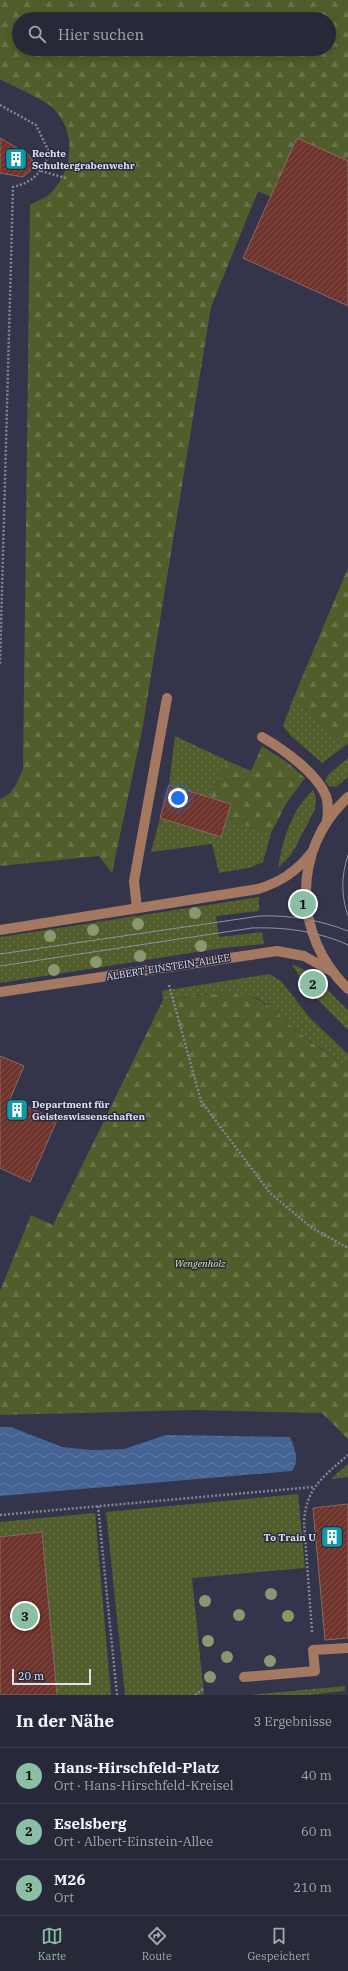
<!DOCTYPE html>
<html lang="de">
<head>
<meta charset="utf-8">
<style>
  :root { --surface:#272838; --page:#2f3040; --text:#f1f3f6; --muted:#a4a6ae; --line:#434453; --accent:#8abfa5 }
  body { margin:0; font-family:"IBM Plex Serif",serif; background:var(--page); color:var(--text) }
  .scale { position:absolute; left:12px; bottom:10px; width:79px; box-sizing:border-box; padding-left:4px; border:2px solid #dfe0ee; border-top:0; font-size:11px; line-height:14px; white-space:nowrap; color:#dfe0ee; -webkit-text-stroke:3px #2a2b41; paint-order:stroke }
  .you { position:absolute; left:178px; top:798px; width:14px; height:14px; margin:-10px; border:3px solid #fff; border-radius:50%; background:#1a73e8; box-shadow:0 0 0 6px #1a73e833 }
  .badge { display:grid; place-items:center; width:26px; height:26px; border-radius:50%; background:var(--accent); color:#111; font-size:13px; font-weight:700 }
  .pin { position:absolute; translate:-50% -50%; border:2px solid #fff; box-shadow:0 1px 4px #0006 }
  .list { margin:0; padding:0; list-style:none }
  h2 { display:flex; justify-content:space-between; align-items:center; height:52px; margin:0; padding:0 16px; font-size:17px }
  h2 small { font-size:13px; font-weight:400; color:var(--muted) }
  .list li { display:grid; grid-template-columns:26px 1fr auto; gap:12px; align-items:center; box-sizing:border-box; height:56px; padding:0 16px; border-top:1px solid var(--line) }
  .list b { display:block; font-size:15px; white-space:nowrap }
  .list p { margin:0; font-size:13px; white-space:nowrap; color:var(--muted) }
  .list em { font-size:13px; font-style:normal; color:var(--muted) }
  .icon { flex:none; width:22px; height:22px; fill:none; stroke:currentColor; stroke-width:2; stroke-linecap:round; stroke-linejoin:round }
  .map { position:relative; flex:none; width:348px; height:1695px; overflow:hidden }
  .search { position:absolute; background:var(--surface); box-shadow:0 2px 10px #0003; left:12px; right:12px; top:12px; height:44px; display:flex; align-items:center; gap:10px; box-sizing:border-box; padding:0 14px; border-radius:22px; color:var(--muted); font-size:15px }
  .sheet { height:220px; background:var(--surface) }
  nav { display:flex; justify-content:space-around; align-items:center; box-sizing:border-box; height:56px; border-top:1px solid var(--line); background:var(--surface); font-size:11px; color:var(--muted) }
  nav a { display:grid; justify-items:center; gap:2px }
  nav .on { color:var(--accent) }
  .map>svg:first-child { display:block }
  .grass { fill:url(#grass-dots) }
  .forest { fill:url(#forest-firs); fill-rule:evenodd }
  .water { fill:url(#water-waves) }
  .building { fill:url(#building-hatch); stroke:#886a65 }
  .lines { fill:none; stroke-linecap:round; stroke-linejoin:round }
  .path { stroke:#838496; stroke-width:2.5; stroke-dasharray:2 2; stroke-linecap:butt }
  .minor { stroke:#a47861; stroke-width:10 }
  .tram { stroke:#8f90a2; stroke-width:1 }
  .tree { fill:#8b9770 }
  .labels { text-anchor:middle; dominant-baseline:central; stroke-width:3; stroke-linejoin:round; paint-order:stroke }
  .poi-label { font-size:10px; font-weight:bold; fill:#dfe0ee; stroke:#2a2b41; text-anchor:start }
  .street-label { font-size:10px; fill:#dfe0ee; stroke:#2a2b41 }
  .park-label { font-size:10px; font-style:italic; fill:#d2e88f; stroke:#2a2b41 }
</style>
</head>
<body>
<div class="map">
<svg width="348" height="1695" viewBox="0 0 348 1695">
  <defs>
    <pattern id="grass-dots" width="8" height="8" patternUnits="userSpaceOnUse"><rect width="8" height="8" fill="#525d2c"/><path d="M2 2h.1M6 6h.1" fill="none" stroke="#6a744b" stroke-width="1.8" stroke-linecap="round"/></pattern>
    <pattern id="forest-firs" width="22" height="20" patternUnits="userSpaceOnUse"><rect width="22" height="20" fill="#525d2c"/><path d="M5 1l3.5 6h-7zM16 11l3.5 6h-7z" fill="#6a744b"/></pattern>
    <pattern id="water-waves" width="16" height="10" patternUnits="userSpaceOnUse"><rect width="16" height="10" fill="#436494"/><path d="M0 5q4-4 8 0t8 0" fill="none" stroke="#5e7aa3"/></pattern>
    <pattern id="building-hatch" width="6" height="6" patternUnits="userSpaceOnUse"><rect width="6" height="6" fill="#6e332a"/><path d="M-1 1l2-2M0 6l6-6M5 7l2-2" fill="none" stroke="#825049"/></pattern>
  </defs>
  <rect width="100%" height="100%" fill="#34354b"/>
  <g class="grass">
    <polygon points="293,699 346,745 322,763 291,736 283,726"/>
    <polygon points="175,736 228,761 209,798 169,785"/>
    <polygon points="348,758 348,777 336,787 329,786 325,781 328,775"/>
    <path d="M313 790 316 798 315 809 295 848 290 856 278 868C282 841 292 809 313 790Z"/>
    <polygon points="160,818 221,836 226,820 271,833 263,862 249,868 219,873 212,844 151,852"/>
    <polygon points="259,897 259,911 216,916 219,937 262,932 264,944 222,948 0,983 0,937"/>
    <path d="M292 965C316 971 330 995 348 1010V1030L310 992Z"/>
    <polygon points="269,974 281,981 310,1018 348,1054 348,1067 302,1035 268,1005 257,998 227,992 163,1000 162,991"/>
    <polygon points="348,1464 348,1477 331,1479"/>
    <polygon points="298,1494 305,1568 192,1578 204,1695 125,1695 106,1512"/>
    <polygon points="95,1513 111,1695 57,1695 42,1533 0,1537 0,1522"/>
    <polygon points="345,1686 345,1691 307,1695 250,1695"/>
  </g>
  <g class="forest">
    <path d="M0 0H348V231L258 191 211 307 142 731 112 873 99 856 0 866V799C13 795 18 781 23 769L30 205C36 201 46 198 51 193 74 169 77 131 52 107 42 99 13 86 0 79ZM19 19H329V49H19Z"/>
    <polygon points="348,568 348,744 346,745 293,699"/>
    <polygon points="262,746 288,763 305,778 287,802 271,833 226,820 231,804 209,798 228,761 251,771"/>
    <path d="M227 992C267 996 274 1012 302 1035 317 1047 333 1056 348 1067V1439L322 1413 194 1410 0 1415V1291L31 1215 53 1225 163 1000Z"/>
  </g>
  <path class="water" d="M0 1427H11L62 1447 92 1450 124 1449 166 1435 290 1437C295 1450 300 1459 292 1471L0 1496Z"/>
  <g class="building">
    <polygon points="0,138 29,155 34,163 30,171 23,177 0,173"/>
    <polygon points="297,138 348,161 348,306 243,258"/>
    <polygon points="169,785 231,804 221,837 160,818"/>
    <polygon points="0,1056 24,1066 10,1099 57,1120 30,1182 0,1168"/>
    <polygon points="348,1504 348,1638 325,1640 313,1508"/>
    <polygon points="42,1532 57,1695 0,1695 0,1537"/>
  </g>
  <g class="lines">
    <g class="path">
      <path d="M0 105 36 125 50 154C40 173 34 182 13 187L0 664"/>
      <polyline points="41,171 66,178"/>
      <polyline points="169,985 201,1101 270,1193 312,1228 348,1248"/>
      <polyline points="98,1506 117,1695"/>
      <polyline points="0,1515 313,1487"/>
      <path d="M312 1632 304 1522C306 1488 323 1477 348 1455"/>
      <polyline points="195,1695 203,1689"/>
    </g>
    <g class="minor">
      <path d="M262 737C283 749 317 773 326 796 329 805 328 812 327 821"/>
      <path d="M348 797C291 850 293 936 348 989"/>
      <polyline points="137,908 134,881 167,698"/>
      <path d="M0 930 258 889C281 882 297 871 312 852"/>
      <polyline points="0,992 277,951 304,956 331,971"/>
      <polyline points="244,1677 315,1671 313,1650 348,1648"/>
    </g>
    <g class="tram">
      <path d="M348 855C341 876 341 896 348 916"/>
      <path d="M0 954 260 916C290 915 320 920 348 931"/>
      <path d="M0 966 252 928C284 927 318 931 348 945"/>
    </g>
  </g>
  <g class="tree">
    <circle cx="195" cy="913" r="6"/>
    <circle cx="138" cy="924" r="6"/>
    <circle cx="93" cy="930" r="6"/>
    <circle cx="50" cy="936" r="6"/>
    <circle cx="201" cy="946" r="6"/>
    <circle cx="140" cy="956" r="6"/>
    <circle cx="96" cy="962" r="6"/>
    <circle cx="54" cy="970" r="6"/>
    <circle cx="271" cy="1594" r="6"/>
    <circle cx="205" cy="1601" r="6"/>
    <circle cx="239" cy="1615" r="6"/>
    <circle cx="288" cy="1616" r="6"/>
    <circle cx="208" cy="1641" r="6"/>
    <circle cx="227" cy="1657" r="6"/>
    <circle cx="270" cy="1661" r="6"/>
    <circle cx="210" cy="1677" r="6"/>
  </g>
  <defs>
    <g id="building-square" transform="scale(1.15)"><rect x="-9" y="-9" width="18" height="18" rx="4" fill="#0f9aa8" stroke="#2a2b41"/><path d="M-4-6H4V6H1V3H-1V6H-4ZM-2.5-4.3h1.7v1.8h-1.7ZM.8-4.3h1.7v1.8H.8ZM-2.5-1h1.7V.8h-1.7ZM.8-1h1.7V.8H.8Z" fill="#fff"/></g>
  </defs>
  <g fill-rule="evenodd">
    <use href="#building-square" x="16" y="159"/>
    <use href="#building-square" x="17" y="1110"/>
    <use href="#building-square" x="332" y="1537"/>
  </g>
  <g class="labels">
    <g class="poi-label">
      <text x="32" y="153">Rechte<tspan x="32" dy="12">Schultergrabenwehr</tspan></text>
      <text x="32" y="1104">Department für<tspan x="32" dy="12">Geisteswissenschaften</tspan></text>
      <text x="316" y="1537" text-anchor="end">To Train U</text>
    </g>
    <g class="street-label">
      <text transform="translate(168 967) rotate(-9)">ALBERT-EINSTEIN-ALLEE</text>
    </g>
    <g class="park-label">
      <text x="200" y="1263">Wengenholz</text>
    </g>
  </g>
</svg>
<div class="scale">20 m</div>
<div class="you"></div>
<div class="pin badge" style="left:303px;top:904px">1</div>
<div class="pin badge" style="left:313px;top:984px">2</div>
<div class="pin badge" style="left:25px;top:1616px">3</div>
<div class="search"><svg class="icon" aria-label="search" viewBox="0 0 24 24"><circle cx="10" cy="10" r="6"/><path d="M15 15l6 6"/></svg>Hier suchen</div>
</div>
<section class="sheet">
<h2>In der Nähe<small>3 Ergebnisse</small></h2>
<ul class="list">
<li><span class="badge">1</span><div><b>Hans-Hirschfeld-Platz</b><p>Ort · Hans-Hirschfeld-Kreisel</p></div><em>40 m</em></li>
<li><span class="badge">2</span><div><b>Eselsberg</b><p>Ort · Albert-Einstein-Allee</p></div><em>60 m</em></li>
<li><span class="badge">3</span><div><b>M26</b><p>Ort</p></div><em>210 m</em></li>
</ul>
</section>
<nav>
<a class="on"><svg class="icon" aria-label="map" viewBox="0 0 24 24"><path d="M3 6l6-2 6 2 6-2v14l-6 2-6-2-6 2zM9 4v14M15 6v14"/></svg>Karte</a>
<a><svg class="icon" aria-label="directions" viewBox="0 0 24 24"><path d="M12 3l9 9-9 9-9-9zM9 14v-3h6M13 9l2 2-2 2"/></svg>Route</a>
<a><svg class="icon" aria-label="saved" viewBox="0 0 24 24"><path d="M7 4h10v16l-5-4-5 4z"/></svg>Gespeichert</a>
</nav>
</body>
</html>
